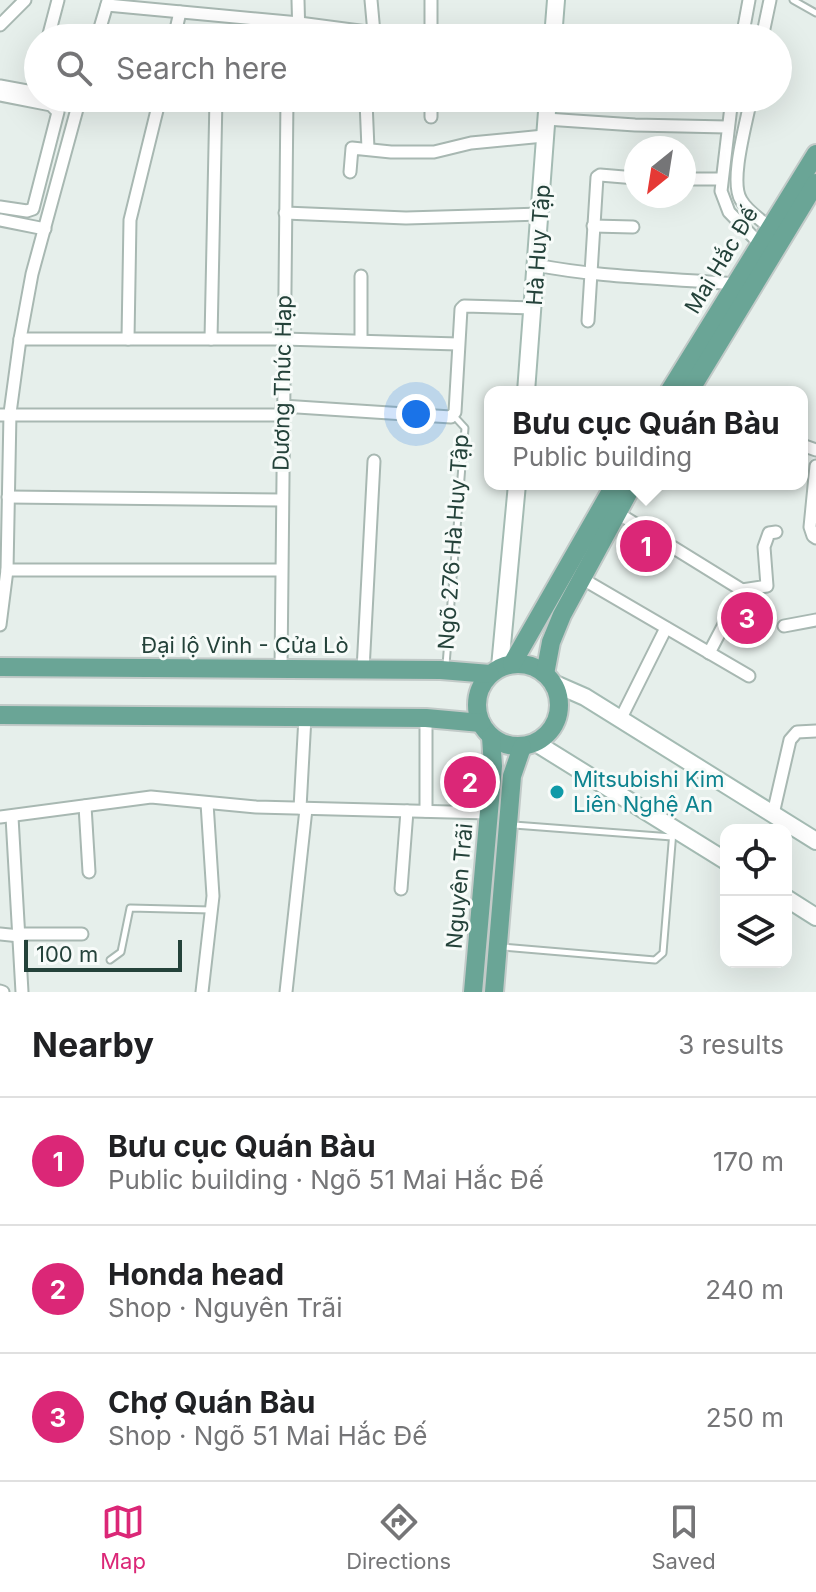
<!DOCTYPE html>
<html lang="en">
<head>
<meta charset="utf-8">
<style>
  :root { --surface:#fff; --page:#f6f6f6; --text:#202124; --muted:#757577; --line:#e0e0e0; --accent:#db2777 }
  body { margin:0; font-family:Inter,sans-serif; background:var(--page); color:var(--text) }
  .controls { position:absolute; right:24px; bottom:24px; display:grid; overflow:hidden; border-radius:16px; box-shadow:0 8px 32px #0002 }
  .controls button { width:72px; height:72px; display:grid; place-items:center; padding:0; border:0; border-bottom:2px solid var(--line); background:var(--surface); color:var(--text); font:40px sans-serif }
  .compass { position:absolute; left:624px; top:136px; width:72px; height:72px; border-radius:50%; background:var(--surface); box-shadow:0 8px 32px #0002; rotate:210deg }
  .scale { position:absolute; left:24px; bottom:20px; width:158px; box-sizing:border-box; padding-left:8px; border:4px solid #24423a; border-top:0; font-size:22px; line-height:28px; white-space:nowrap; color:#24423a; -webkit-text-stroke:6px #f7fbf9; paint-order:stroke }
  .you { position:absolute; left:416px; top:414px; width:28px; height:28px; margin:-20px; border:6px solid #fff; border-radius:50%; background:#1a73e8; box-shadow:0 0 0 12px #1a73e833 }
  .badge { display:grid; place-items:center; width:52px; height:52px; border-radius:50%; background:var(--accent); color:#fff; font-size:26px; font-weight:700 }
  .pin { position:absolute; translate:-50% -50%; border:4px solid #fff; box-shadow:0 2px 8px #0006 }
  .popup { position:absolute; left:484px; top:386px; width:324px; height:104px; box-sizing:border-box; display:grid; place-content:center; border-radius:16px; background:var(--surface); filter:drop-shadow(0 2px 6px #0005); font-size:26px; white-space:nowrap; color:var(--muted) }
  .popup b { font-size:30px; color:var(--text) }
  .popup::after { content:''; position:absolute; left:50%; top:100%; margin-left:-16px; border:16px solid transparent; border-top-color:var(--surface) }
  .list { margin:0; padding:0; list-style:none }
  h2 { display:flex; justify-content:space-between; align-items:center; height:104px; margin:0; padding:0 32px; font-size:34px }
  h2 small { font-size:26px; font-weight:400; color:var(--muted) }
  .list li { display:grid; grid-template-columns:52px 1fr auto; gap:24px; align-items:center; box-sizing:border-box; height:128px; padding:0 32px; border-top:2px solid var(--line) }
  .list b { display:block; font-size:30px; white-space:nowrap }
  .list p { margin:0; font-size:26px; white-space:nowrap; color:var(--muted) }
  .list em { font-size:26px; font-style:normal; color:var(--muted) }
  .icon { flex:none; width:44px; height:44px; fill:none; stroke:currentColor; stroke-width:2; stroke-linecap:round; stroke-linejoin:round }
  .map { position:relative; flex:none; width:816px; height:992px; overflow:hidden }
  .search { position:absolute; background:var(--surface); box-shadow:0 8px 32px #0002; left:24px; right:24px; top:24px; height:88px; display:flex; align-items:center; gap:20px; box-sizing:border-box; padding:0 28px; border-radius:44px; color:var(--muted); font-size:30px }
  .sheet { height:488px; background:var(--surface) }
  nav { display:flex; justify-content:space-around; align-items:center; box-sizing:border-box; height:112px; border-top:2px solid var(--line); background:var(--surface); font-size:22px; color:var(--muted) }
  nav a { display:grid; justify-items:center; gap:4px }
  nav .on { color:var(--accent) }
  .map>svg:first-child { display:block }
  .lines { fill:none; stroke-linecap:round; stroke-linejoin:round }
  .lane-casing { stroke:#a8b8b2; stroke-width:9 }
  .street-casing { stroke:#a8b8b2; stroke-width:15 }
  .secondary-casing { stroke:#a4bbb3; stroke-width:20 }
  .primary-casing { stroke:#c2cac8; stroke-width:22 }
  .lane { stroke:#fff; stroke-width:5 }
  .street { stroke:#fff; stroke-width:11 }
  .secondary { stroke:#fff; stroke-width:16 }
  .primary { stroke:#6aa596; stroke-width:18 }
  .culture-dot { fill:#0f9aa8; stroke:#f7fbf9; stroke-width:3 }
  .labels { text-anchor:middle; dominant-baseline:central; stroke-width:6; stroke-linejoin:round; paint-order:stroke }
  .street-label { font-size:22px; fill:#24423a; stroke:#f7fbf9 }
  .culture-label { font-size:22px; fill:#0d838f; stroke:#f7fbf9; text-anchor:start }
</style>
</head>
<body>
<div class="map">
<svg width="816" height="992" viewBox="0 0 816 992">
  <rect width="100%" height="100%" fill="#e6efeb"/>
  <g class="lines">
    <g class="lane-casing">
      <g id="lane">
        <polyline points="793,0 816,13"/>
        <polyline points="446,665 465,428 454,416"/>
        <polyline points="514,825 672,837"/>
        <polyline points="503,947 655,960 663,953 673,831"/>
        <polyline points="110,960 121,952 130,908 211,910"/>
      </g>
    </g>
    <g class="street-casing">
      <g id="street">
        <polyline points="298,0 299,38"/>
        <polyline points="371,0 374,33"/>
        <polyline points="107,5 299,23 413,38"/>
        <polyline points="0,25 25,0"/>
        <polyline points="48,38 58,0"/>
        <polyline points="97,38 108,1"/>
        <polyline points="174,38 180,12"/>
        <polyline points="431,38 431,0"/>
        <polyline points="742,38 749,0"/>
        <polyline points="762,38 770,0"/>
        <polyline points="0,86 38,93"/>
        <polyline points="34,92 38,77"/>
        <polyline points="0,95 51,105 58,112 33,209 27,211 0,207"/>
        <polyline points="431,98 431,117"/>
        <polyline points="732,98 721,191 729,212 759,243"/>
        <path d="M751 98C747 121 729 181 741 200 747 211 760 219 769 227"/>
        <polyline points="338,99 366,101 368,149"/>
        <polyline points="546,119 635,125 727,127"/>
        <polyline points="350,172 352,148 391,152 434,152 471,143 544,136"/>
        <polyline points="684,179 721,179"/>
        <polyline points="285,213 406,218 541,214"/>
        <polyline points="0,220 45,229"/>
        <polyline points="593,226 633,227"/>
        <path d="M536 265C602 278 669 278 735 284"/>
        <polyline points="588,321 597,177 600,175 636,178"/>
        <polyline points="20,339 283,339 458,344"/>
        <polyline points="128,339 130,220 160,98"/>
        <polyline points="211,339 216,98"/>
        <polyline points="361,340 361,276"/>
        <polyline points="282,406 451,417 455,412 461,309 464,306 533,308"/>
        <polyline points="0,415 282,415"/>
        <polyline points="802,445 816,450"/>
        <polyline points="816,466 810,527 813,536 816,538"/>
        <polyline points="8,497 281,500"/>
        <polyline points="616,512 742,590 709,653"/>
        <polyline points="7,570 281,570"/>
        <polyline points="581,578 749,676"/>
        <polyline points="742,590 767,586 764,547 769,533 776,532"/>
        <polyline points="0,625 7,570 10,413 20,339 32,274 80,98"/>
        <polyline points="784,626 816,620"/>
        <polyline points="281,669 287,98"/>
        <polyline points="363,670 374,461"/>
        <polyline points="426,718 426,811"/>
        <polyline points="620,720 666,628"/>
        <polyline points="85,806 89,872"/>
        <polyline points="300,808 305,717"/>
        <polyline points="773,814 790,740 797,732 816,731"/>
        <polyline points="0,817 151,797 256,807 489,813"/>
        <polyline points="12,817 22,992"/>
        <polyline points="401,889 407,811"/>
        <polyline points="0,934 20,936"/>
        <polyline points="20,934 82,934"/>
        <polyline points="0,991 3,992"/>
        <polyline points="202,992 213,896 207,803"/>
        <polyline points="286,992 306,809"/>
      </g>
    </g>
    <g class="secondary-casing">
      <g id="secondary">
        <polyline points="553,38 556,0"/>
        <polyline points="526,392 548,98"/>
        <polyline points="500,667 517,484"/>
        <polyline points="553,683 585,697 816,841"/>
        <polyline points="536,743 726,861"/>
        <polyline points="786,898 816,917"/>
      </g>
    </g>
    <g class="primary-casing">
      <g id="primary">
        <polyline points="669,392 816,154"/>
        <polyline points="689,392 816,183"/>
        <circle cx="518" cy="705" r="41"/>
        <polyline points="512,664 615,484"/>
        <polyline points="0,667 441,670 490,674"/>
        <polyline points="545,674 551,642 562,615 633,484"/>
        <polyline points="0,715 426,718 481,723"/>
        <polyline points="473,992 493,766 491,737"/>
        <polyline points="494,992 512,776 522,747"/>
      </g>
    </g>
    <use href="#lane" class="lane"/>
    <use href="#street" class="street"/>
    <use href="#secondary" class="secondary"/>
    <use href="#primary" class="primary"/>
  </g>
  <circle class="culture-dot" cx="557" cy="792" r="8"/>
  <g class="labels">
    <g class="street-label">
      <text transform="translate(538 245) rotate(-86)">Hà Huy Tập</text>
      <text transform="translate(721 260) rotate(-59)">Mai Hắc Đế</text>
      <text transform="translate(282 383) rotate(-89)">Dương Thúc Hạp</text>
      <text transform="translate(453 542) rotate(-86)">Ngõ 276 Hà Huy Tập</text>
      <text x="245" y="645">Đại lộ Vinh - Cửa Lò</text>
      <text transform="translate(459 886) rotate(-85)">Nguyên Trãi</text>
    </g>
    <g class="culture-label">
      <text x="573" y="779">Mitsubishi Kim<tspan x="573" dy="25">Liên Nghệ An</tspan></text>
    </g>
  </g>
</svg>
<div class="controls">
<button><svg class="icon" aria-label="locate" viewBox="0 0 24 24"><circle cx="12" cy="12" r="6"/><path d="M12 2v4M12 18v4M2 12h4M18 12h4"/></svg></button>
<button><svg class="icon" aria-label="layers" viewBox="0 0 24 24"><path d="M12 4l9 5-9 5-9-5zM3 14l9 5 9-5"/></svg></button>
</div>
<svg class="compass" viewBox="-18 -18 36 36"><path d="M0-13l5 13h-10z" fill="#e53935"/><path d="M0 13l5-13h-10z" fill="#757577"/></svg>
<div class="scale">100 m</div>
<div class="you"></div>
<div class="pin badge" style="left:646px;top:546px">1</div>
<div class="popup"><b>Bưu cục Quán Bàu</b>Public building</div>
<div class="pin badge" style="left:470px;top:782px">2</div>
<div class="pin badge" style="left:747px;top:618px">3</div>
<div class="search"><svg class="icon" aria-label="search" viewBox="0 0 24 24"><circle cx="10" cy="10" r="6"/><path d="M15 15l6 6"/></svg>Search here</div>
</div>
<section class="sheet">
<h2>Nearby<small>3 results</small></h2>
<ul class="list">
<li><span class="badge">1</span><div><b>Bưu cục Quán Bàu</b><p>Public building · Ngõ 51 Mai Hắc Đế</p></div><em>170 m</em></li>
<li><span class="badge">2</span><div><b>Honda head</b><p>Shop · Nguyên Trãi</p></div><em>240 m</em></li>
<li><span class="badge">3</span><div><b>Chợ Quán Bàu</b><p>Shop · Ngõ 51 Mai Hắc Đế</p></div><em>250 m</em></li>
</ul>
</section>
<nav>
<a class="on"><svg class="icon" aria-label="map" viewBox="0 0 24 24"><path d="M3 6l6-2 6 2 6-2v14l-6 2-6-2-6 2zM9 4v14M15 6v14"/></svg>Map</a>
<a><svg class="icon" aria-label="directions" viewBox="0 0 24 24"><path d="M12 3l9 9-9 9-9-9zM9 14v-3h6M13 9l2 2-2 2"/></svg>Directions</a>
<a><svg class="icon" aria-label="saved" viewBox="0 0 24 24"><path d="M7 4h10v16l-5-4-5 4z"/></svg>Saved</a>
</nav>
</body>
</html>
